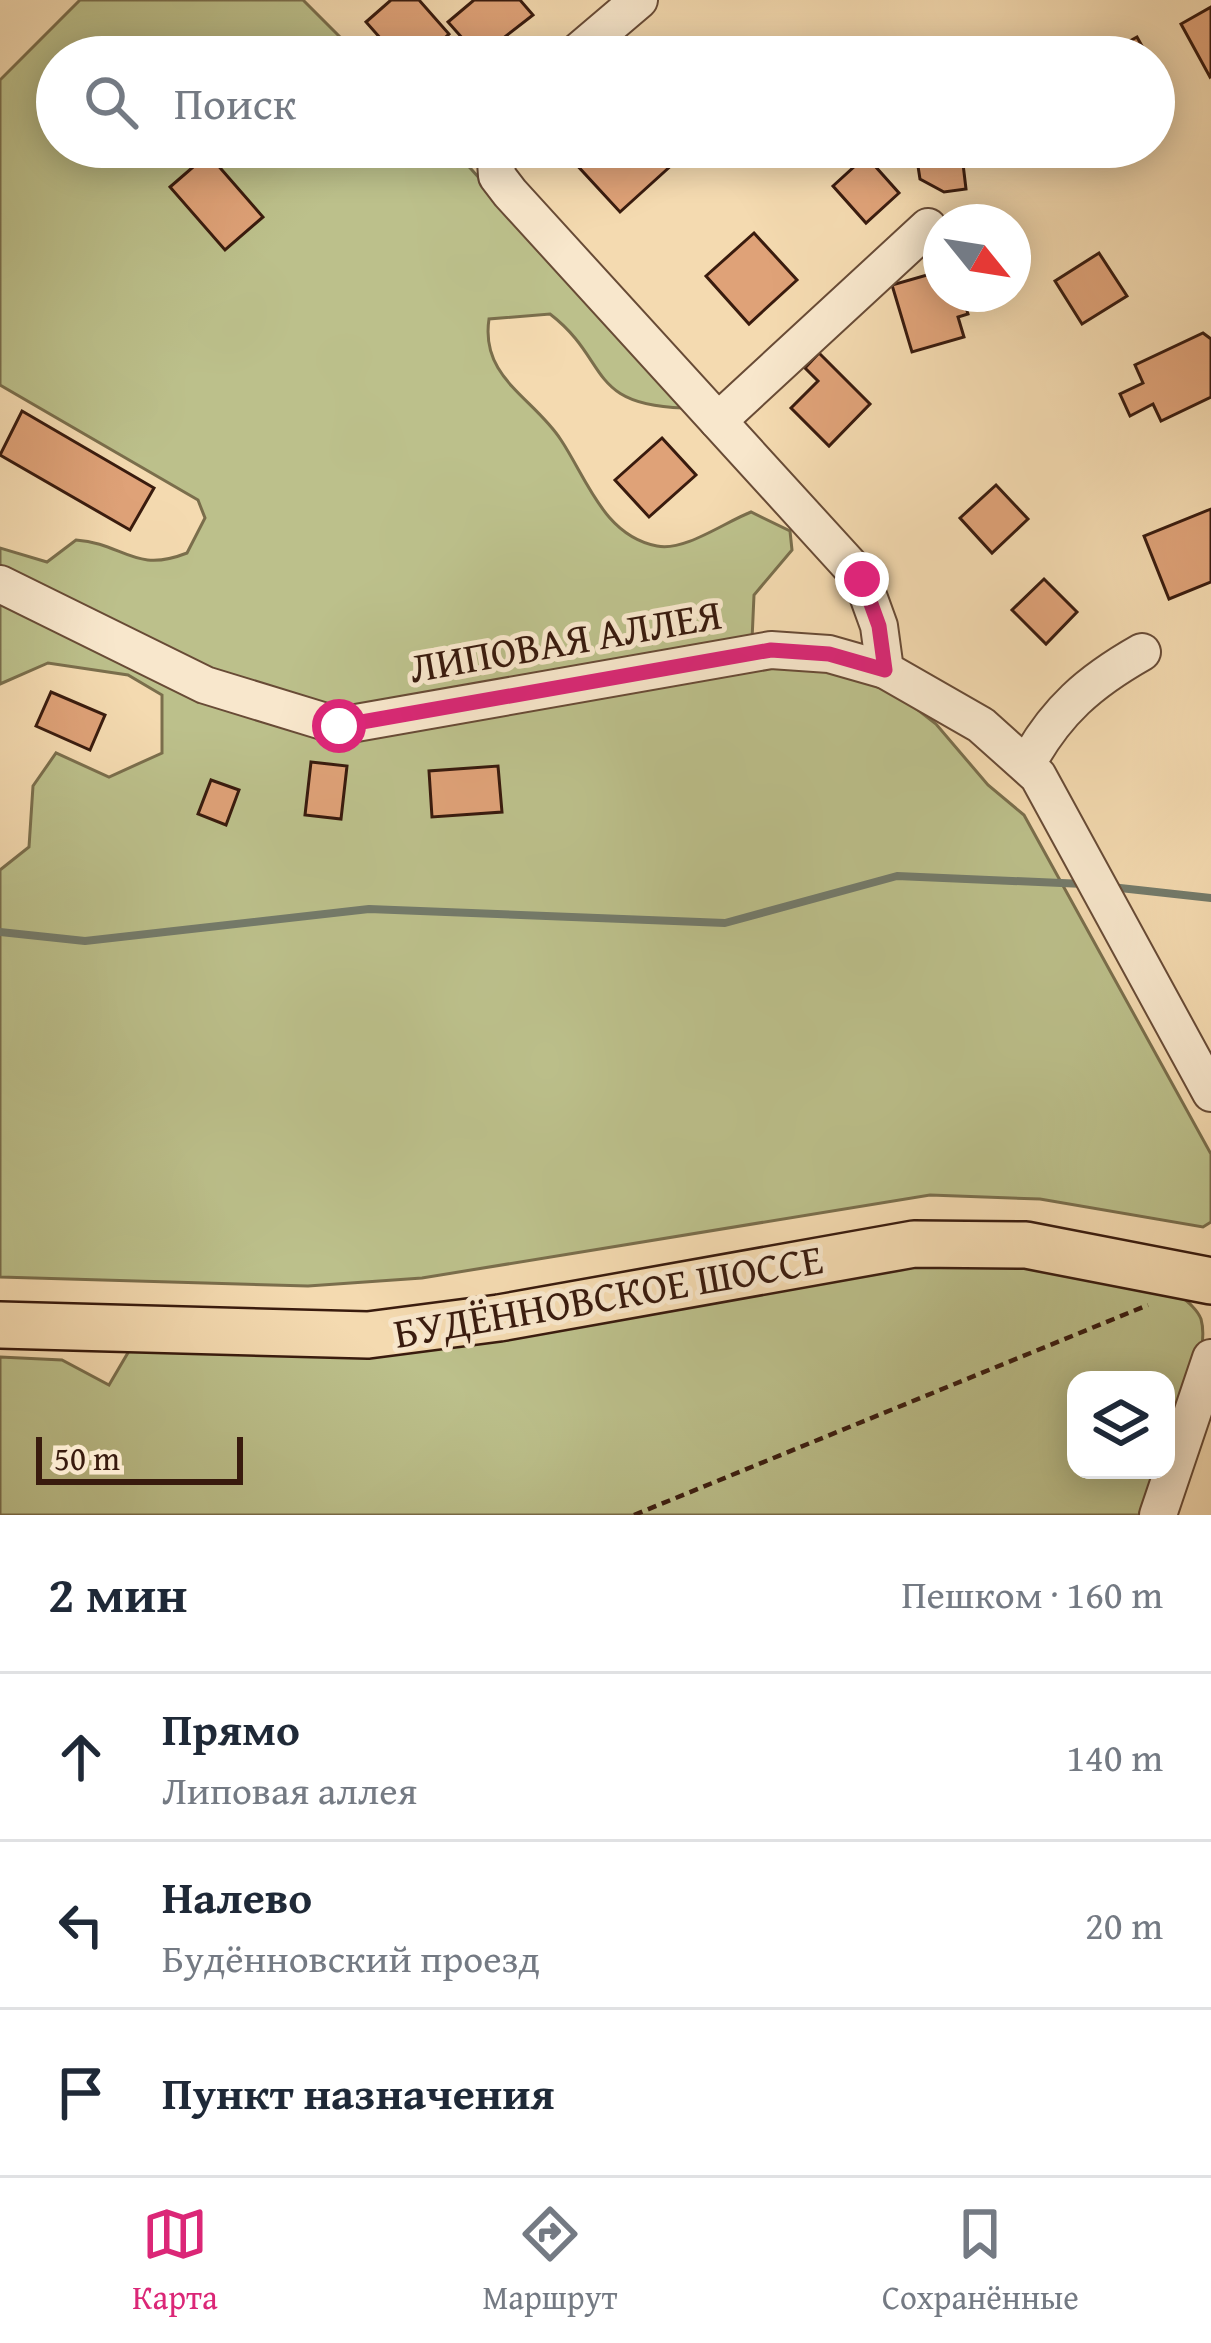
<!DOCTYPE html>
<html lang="ru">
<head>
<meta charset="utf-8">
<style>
  :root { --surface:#fff; --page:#f6f6f7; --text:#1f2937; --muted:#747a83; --line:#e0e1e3; --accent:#db2777 }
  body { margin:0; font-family:"Gentium Book Plus",serif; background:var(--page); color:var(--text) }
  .controls { position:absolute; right:36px; bottom:36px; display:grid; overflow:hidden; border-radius:24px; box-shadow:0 6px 30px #0003 }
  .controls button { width:108px; height:108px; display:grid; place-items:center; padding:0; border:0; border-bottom:3px solid var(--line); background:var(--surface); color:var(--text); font:60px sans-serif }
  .compass { position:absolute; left:923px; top:204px; width:108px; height:108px; border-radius:50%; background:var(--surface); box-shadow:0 6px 30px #0003; rotate:120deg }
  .scale { position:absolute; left:36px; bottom:30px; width:207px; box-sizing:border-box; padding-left:12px; border:6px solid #391b0e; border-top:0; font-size:33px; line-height:42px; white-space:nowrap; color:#391b0e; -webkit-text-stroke:9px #f8e7cc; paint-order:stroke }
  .stop { position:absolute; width:36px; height:36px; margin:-27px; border:9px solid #db2777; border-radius:50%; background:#fff }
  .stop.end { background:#db2777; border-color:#fff; box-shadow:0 3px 12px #0008 }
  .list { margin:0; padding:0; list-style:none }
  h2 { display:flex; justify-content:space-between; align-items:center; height:156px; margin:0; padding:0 48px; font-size:51px }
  h2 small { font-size:39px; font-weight:400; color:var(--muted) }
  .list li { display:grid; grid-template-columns:78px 1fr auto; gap:36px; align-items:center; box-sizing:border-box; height:168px; padding:0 48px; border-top:3px solid var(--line) }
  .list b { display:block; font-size:45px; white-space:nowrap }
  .list p { margin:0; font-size:39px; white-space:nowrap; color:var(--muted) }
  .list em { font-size:39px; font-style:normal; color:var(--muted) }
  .icon { flex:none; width:66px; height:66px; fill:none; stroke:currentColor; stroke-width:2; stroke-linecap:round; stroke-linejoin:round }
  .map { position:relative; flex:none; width:1211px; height:1515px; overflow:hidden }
  .search { position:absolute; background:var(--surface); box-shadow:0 6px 30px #0003; left:36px; right:36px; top:36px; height:132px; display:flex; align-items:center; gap:30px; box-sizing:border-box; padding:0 42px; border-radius:66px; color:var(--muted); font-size:45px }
  .sheet { height:660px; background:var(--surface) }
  nav { display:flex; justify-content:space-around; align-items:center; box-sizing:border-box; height:168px; border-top:3px solid var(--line); background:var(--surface); font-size:33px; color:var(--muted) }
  nav a { display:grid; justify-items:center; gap:6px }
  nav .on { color:var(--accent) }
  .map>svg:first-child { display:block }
  .green { fill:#bcc08b; stroke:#7a6e4c; stroke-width:3 }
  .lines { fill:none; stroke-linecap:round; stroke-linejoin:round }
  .stream { stroke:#747b6b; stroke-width:8 }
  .building { fill:#dfa278; stroke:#391b0e; stroke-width:3 }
  .minor-casing { stroke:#684b36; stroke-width:40 }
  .major-casing { stroke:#391b0e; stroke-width:50 }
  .path { stroke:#391b0e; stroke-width:4.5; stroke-dasharray:9 6; stroke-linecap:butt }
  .minor { stroke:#f8e7cc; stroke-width:36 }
  .major { stroke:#f4dab0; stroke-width:45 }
  .route { stroke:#db2777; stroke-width:15 }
  .labels { text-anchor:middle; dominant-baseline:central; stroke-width:10; stroke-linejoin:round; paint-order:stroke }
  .street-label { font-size:42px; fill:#391b0e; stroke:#f8e7cc }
</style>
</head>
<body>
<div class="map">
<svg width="1211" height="1515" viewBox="0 0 1211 1515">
  <rect width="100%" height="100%" fill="#f4dab0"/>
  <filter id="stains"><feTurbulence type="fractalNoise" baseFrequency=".00167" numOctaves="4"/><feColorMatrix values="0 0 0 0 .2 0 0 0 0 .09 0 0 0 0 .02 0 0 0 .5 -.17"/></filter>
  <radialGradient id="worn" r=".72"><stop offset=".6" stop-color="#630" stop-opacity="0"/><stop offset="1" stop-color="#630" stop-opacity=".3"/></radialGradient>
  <g class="green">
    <path d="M80 0H303L360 57H57V147H450L472 170 683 408C586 405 610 360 550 314L489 319C480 378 534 398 561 440 587 479 604 536 657 546 684 552 725 522 751 512L790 531 792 550 754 595 752 640 848 670 904 699 936 724 988 785 1024 815 1211 1154V1222L1203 1227 1040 1199 930 1195 422 1278 308 1286 0 1277V870L29 847 33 786 56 753 109 777 162 753V695L128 675 48 663 0 684V548L47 562 76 540C123 543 134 574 187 553L205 518 198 500 0 385V80Z"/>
    <path d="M940 1260 1045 1266 1174 1290C1183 1298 1197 1308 1201 1319 1211 1355 1178 1411 1166 1444V1380H1076V1470H1156L1139 1515H0V1357L62 1360 109 1385 129 1351Z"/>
  </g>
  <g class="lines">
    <g class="stream">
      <polyline points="1111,887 1211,898"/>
      <polyline points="0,932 85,941 369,909 725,923 897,876 1084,884"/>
    </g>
  </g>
  <g class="building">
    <polygon points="391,0 419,0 449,34 423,57 397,57 366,22"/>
    <polygon points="474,0 520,0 533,15 479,57 448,22"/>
    <polygon points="1211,7 1211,76 1210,77 1181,24"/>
    <polygon points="1137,37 1148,57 1101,57"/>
    <polygon points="591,147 659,147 674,163 620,212 574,162"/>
    <polygon points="915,147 961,147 966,189 944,192 920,179"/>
    <polygon points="208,154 263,217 225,250 170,187"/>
    <polygon points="866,156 899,193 866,223 833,186"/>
    <polygon points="754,233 797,280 749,324 706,276"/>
    <polygon points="1099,253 1127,296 1082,324 1055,281"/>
    <polygon points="941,271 941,294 962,294 968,314 958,317 964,337 912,352 892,285"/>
    <polygon points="1203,333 1211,339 1211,397 1161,421 1153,404 1130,416 1120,394 1143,383 1135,365"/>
    <polygon points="819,353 870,404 829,446 791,408 818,381 805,368"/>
    <polygon points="22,411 154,488 130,530 0,455"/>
    <polygon points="662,438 696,475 649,517 615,480"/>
    <polygon points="996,485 1028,519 992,553 960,518"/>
    <polygon points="1211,509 1211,582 1169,599 1144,536"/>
    <polygon points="1044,579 1077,612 1046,644 1012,610"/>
    <polygon points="51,692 105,715 90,750 36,726"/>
    <polygon points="311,762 347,766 341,819 305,815"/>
    <polygon points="498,766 502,812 432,817 429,771"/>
    <polygon points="211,780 239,790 226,825 198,814"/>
  </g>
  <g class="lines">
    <g class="minor-casing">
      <g id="minor">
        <polyline points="572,57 639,0"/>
        <polyline points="495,147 497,176 510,193 862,579 879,626 885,670 981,725 1038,776 1211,1093"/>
        <polyline points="718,421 928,227"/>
        <polyline points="0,584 205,685 339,726 771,650 829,654 885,670"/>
        <path d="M1027 764C1056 711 1089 682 1142 652"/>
        <polyline points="1158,1515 1211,1358"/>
      </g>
    </g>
    <g class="major-casing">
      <polyline id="major" points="0,1325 368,1335 499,1318 914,1244 1026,1245 1211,1281"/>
    </g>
    <polyline class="path" points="634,1515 1148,1305"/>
    <use href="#minor" class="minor"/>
    <use href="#major" class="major"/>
  </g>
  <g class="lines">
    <polyline class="route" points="339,726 771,650 829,654 885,670 879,626 862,579"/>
  </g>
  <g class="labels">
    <g class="street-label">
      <text transform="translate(565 640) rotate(-10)">ЛИПОВАЯ АЛЛЕЯ</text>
      <text transform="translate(608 1295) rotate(-10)">БУДЁННОВСКОЕ ШОССЕ</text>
    </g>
  </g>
  <rect width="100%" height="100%" filter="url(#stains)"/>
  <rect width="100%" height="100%" fill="url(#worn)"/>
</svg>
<div class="controls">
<button><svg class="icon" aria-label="layers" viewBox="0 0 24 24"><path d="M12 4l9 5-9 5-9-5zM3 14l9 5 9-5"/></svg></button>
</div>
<svg class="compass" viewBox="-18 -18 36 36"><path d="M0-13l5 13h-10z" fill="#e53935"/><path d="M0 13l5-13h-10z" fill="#747a83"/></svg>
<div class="scale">50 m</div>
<div class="stop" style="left:339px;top:726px"></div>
<div class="stop end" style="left:862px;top:579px"></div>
<div class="search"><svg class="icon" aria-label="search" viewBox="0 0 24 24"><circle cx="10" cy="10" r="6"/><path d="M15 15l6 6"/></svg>Поиск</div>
</div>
<section class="sheet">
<h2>2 мин<small>Пешком · 160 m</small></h2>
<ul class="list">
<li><svg class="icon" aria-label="ahead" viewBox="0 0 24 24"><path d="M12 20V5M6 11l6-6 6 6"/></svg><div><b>Прямо</b><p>Липовая аллея</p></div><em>140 m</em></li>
<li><svg class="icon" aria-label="left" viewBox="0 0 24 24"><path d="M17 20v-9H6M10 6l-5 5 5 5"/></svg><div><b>Налево</b><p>Будённовский проезд</p></div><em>20 m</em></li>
<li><svg class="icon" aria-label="arrive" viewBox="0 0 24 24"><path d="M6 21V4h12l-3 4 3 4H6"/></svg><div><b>Пункт назначения</b></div></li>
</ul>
</section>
<nav>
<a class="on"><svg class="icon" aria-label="map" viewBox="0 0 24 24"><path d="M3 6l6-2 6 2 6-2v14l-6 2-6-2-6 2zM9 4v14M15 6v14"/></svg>Карта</a>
<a><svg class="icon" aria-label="directions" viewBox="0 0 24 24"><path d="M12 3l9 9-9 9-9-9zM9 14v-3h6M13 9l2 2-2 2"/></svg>Маршрут</a>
<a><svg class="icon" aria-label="saved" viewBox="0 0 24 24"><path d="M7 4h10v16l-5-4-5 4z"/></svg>Сохранённые</a>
</nav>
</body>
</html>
